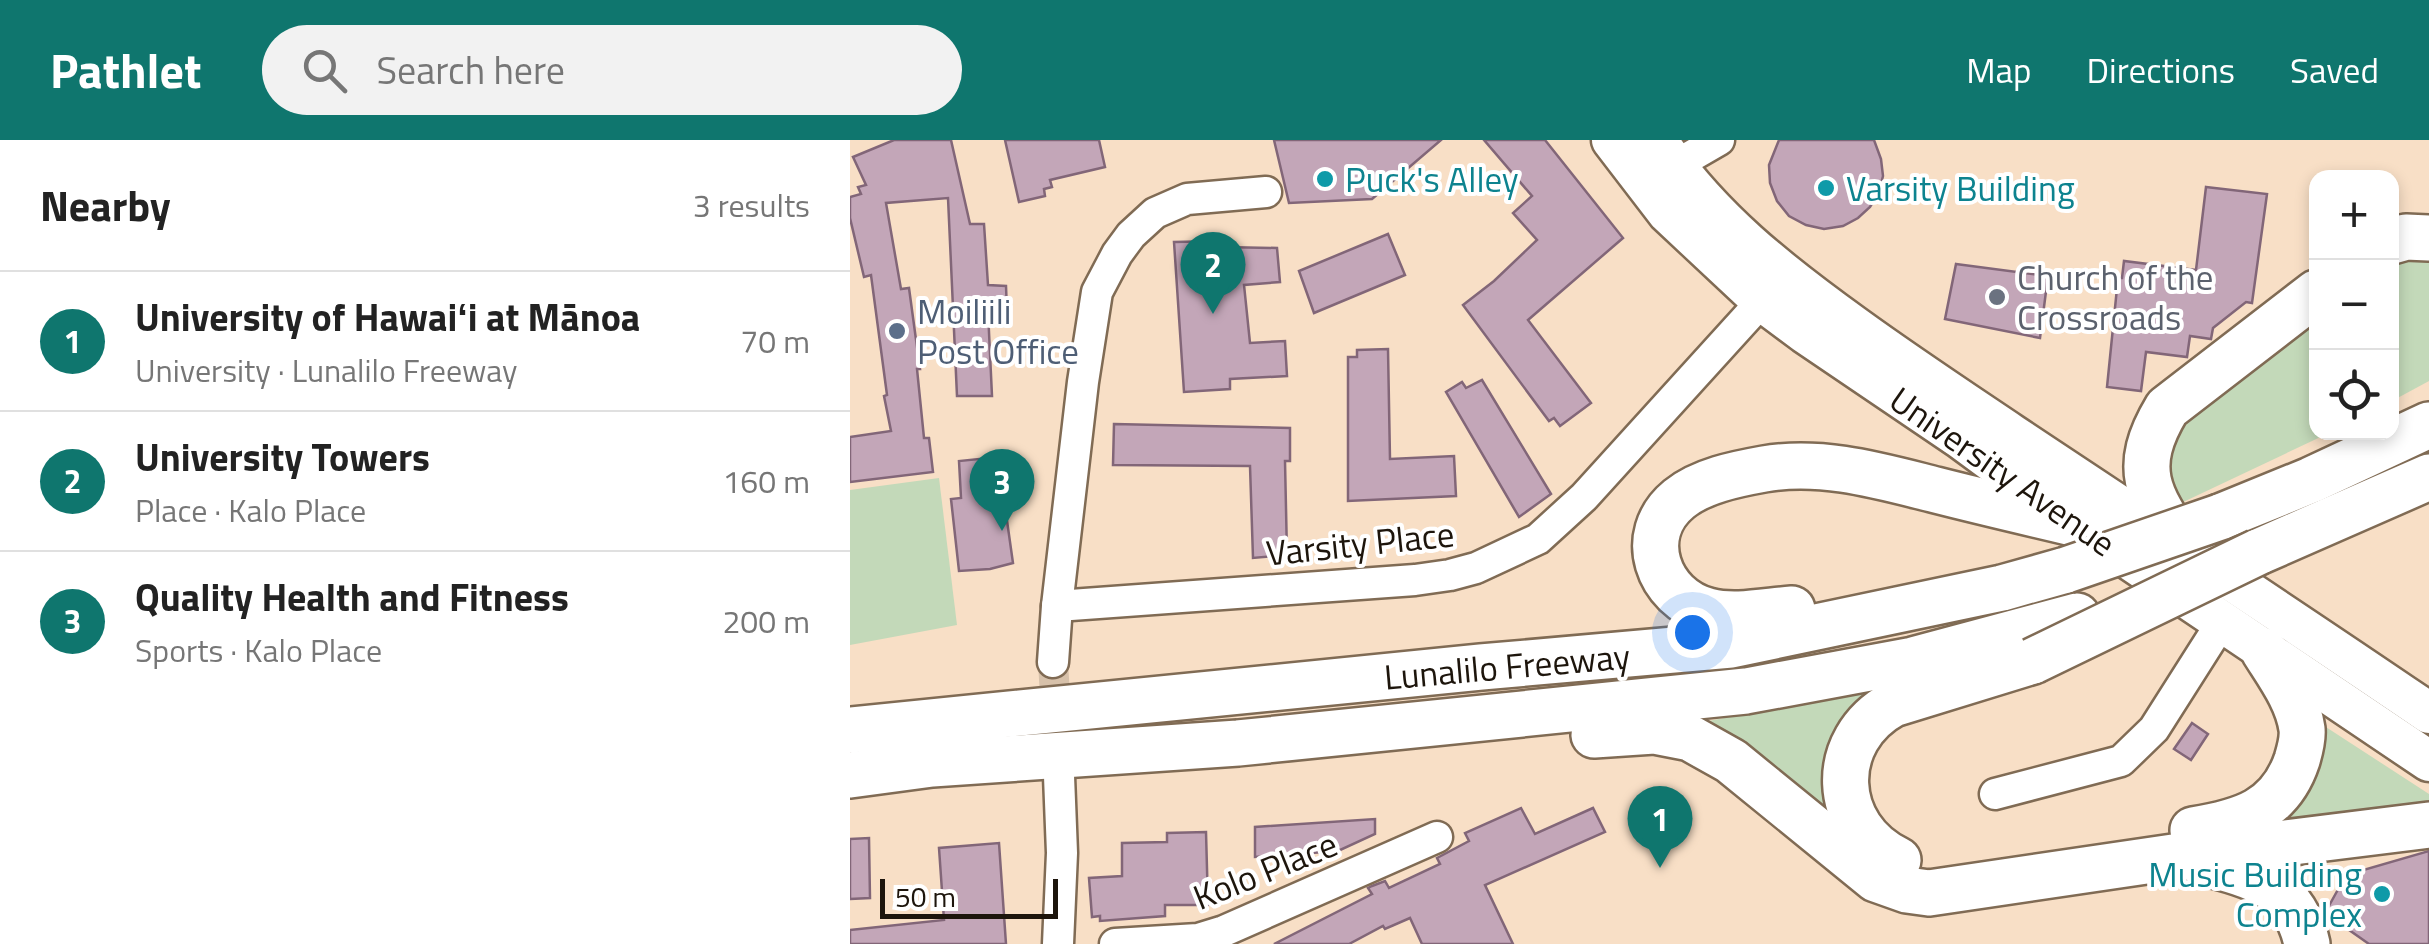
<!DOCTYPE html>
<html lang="en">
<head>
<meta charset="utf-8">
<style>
  :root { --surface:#fff; --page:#f2f2f2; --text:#222; --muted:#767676; --line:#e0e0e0; --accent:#0f766e }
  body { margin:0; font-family:"Titillium Web",sans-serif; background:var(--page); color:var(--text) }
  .controls { position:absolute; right:30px; top:30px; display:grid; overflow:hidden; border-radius:20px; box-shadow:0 5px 15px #0003 }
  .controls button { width:90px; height:90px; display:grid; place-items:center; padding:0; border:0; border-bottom:2px solid var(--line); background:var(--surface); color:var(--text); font:50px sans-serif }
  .scale { position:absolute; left:30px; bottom:25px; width:178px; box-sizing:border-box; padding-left:10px; border:5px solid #1d150c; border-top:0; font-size:28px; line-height:35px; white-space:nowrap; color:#1d150c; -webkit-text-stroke:8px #fff; paint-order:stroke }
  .you { position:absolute; left:842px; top:492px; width:35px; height:35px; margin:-25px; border:8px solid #fff; border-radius:50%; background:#1a73e8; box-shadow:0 0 0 15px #1a73e833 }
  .badge { display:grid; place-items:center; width:65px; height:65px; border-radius:50%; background:var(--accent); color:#fff; font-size:32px; font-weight:700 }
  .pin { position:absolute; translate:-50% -82px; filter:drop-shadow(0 2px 5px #0008) }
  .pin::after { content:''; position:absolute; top:52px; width:35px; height:30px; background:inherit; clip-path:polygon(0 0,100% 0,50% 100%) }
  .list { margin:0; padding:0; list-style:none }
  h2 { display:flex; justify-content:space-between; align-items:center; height:130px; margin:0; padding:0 40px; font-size:42px }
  h2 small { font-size:32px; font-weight:400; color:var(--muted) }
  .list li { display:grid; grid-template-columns:65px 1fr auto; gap:30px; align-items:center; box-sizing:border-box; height:140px; padding:0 40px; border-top:2px solid var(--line) }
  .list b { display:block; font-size:38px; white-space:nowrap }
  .list p { margin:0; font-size:32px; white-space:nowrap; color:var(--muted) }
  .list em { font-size:32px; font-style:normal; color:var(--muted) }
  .icon { flex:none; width:55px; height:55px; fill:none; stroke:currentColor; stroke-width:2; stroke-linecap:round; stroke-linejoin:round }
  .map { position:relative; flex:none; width:1579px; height:804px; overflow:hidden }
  header { display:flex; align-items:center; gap:60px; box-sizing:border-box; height:140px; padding:0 50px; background:var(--accent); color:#fff }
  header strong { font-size:48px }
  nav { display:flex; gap:55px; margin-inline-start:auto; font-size:35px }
  .search { width:700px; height:90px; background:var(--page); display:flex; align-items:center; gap:25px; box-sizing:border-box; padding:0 35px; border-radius:55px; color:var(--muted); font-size:38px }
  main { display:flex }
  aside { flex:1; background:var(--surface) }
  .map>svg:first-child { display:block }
  .green { fill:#c3d9b9 }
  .building { fill:#c3a6b8; stroke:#826678; stroke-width:2.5 }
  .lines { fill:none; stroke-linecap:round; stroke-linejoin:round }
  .minor-tunnel { stroke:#d7c1aa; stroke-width:30; stroke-dasharray:30 15; stroke-linecap:butt }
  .minor-casing { stroke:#806b54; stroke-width:35 }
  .major-casing { stroke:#806b54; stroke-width:45 }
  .highway-casing { stroke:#806b54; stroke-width:50 }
  .minor { stroke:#fff; stroke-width:30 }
  .major { stroke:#fff; stroke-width:40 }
  .highway { stroke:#fff; stroke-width:45 }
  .highway-bridge-casing { stroke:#806b54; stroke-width:50; stroke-linecap:butt }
  .highway-bridge { stroke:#fff; stroke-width:45 }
  .culture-dot { fill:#0f9aa8; stroke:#fff; stroke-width:4 }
  .worship-dot { fill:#6b7280; stroke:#fff; stroke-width:4 }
  .service-dot { fill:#5c6f8a; stroke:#fff; stroke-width:4 }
  .labels { text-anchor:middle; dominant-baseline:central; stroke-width:8; stroke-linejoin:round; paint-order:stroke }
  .culture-label { font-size:35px; fill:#0d838f; stroke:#fff; text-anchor:start }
  .worship-label { font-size:35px; fill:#5b616d; stroke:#fff; text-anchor:start }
  .service-label { font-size:35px; fill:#4e5e75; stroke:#fff; text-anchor:start }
  .street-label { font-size:35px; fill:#1d150c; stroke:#fff }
</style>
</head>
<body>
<header>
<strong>Pathlet</strong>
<div class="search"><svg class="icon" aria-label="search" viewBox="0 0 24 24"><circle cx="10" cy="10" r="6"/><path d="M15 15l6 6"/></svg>Search here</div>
<nav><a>Map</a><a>Directions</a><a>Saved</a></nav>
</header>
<main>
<aside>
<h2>Nearby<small>3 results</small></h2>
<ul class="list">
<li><span class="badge">1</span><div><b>University of Hawaiʻi at Mānoa</b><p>University · Lunalilo Freeway</p></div><em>70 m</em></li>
<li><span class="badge">2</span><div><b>University Towers</b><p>Place · Kalo Place</p></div><em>160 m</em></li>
<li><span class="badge">3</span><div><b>Quality Health and Fitness</b><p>Sports · Kalo Place</p></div><em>200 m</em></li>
</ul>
</aside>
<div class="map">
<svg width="1579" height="804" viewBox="0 0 1579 804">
  <rect width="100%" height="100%" fill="#f8dfc6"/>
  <g class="green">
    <polygon points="1542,108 1579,108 1579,241 1542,261"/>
    <polygon points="1466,159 1466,292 1479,293 1310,373 1287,317"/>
    <polygon points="89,338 107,485 0,505 0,350"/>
    <polygon points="1076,539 1063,548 987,632 1069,737 1387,689 1462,578 1579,654 1579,668 1073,742 848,583"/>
  </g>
  <g class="building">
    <polygon points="44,0 101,0 120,84 134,84 138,145 156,146 157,172 138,171 142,256 107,256 98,58 36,63 51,149 59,148 70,229 67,229 74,298 79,298 83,332 0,342 0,297 41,291 34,256 37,255 21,135 14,137 0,78 0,57 11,54 8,47 16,45 3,17"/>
    <polygon points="155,0 249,0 255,27 200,40 202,47 194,49 195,56 169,62"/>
    <polygon points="424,0 591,0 522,59 439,63"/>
    <polygon points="634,0 695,0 773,98 678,180 741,263 710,286 704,278 699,281 613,165 644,141 687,100 663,73 682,56"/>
    <polygon points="929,0 1024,0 1031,19 1033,36 1029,52 1020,67 1008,78 993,86 974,89 956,85 939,76 927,61 920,43 919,25"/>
    <polygon points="1356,47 1417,54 1402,163 1396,162 1363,188 1361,199 1340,196 1337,217 1296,212 1291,251 1257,247 1268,138 1272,138 1274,121 1346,130"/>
    <polygon points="538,94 555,135 464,173 449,131"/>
    <polygon points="372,101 373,107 427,108 430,142 394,145 400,203 435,201 437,236 380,239 380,249 334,252 324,102"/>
    <polygon points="1106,124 1198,136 1190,198 1095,179"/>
    <polygon points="538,209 540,319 604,316 606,356 498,361 498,217 507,217 507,210"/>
    <polygon points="632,240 701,354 669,377 596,252 612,242 616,248"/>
    <polygon points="264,284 440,288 440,321 435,321 437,415 403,418 400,326 263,325"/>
    <polygon points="148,317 163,423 140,429 109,431 101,359 111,358 109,321"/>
    <polygon points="1342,583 1358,594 1341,620 1324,609"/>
    <polygon points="671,668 685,694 743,668 755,692 635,745 663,804 572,804 560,778 535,789 533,786 499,804 424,804 522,754 518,748 522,746 535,741 539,748 590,724 587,718 619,701 615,693"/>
    <polygon points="525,679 525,694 488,711 405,717 405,687"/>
    <polygon points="356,692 358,765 315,765 315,776 250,781 250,776 242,777 239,738 272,736 272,703 317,702 317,693"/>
    <polygon points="19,698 20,758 0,759 0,699"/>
    <polygon points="149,703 156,804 0,804 0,790 94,780 89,708"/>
    <polygon points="1579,711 1579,804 1519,804 1475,773 1496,735"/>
  </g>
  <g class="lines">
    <polyline class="minor-tunnel" points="203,522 207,589"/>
    <g class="minor-casing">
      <g id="minor">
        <polyline points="824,26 869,0"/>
        <polyline points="207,466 565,440 600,435 626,428 688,399 734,357 912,161 927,147"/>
        <polyline points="203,522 207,466 233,242 247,152 267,114 281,95 305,73 337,59 416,52"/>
        <polyline points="1145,654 1271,621 1304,589 1372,482"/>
        <polyline points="208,804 212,713 209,636"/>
        <polyline points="265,804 348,799 374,791 587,697"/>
      </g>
    </g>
    <g class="major-casing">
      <g id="major">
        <polyline points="762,0 818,73 912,161 955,193 1110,298 1227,384 1579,621"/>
        <path d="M807 0C859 78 930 133 1005 187 1056 224 1109 259 1161 294 1301 387 1441 479 1579 573"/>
      </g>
    </g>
    <g class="highway-casing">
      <g id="highway">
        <polyline points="1542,101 1556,97 1579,98"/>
        <polyline points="1370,377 1461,340 1579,285"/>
        <path d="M1337 412C1300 357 1279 331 1317 268L1466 153"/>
        <polyline points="1408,412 1579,337"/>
        <path d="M942 469C915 471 884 478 858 471 808 458 785 395 829 359 851 341 886 334 914 329 973 319 1030 336 1086 350 1133 362 1180 373 1227 384"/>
        <polyline points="0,590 631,527 881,505 1152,448 1216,430"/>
        <polyline points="744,595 804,591 840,598 881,621 1026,739 1057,750 1079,753 1330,716 1579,685"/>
        <polyline points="0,635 82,624 388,603 896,551 1063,520 1227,476"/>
        <path d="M1343 690C1392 682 1430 671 1447 620 1450 610 1453 598 1452 589 1448 560 1429 535 1414 511"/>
        <path d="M1048 720C981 688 977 600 1043 564L1183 521"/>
        <path d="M1351 722C1402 735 1445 745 1457 804"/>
      </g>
    </g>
    <use href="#minor" class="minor"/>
    <use href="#major" class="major"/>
    <use href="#highway" class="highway"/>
    <g class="highway-bridge-casing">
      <g id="highway-bridge">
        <polyline points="1216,430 1370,377"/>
        <polyline points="1183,521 1408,412"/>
      </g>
    </g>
    <use href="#highway-bridge" class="highway-bridge"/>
  </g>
  <g class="culture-dot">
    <circle cx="475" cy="39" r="10"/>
    <circle cx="976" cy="48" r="10"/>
    <circle cx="1532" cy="754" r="10"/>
  </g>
  <circle class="worship-dot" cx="1147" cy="157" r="10"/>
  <circle class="service-dot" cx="47" cy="191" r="10"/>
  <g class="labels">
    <g class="culture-label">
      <text x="495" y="39">Puck's Alley</text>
      <text x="996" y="48">Varsity Building</text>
      <text x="1512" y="734" text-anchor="end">Music Building<tspan x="1512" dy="40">Complex</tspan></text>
    </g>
    <g class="worship-label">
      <text x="1167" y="137">Church of the<tspan x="1167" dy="40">Crossroads</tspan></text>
    </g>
    <g class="service-label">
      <text x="67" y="171">Moiliili<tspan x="67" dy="40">Post Office</tspan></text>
    </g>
    <g class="street-label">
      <text transform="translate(1153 331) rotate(35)">University Avenue</text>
      <text transform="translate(510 403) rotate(-6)">Varsity Place</text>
      <text transform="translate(657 526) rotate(-5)">Lunalilo Freeway</text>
      <text transform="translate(415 730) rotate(-22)">Kolo Place</text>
    </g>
  </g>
</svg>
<div class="controls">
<button>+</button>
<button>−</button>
<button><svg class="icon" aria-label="locate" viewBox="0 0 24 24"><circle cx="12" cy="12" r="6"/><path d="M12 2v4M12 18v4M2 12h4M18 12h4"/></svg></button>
</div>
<div class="scale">50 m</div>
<div class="you"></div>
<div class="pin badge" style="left:810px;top:728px">1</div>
<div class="pin badge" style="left:363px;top:174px">2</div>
<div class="pin badge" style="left:152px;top:391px">3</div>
</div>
</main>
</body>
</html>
